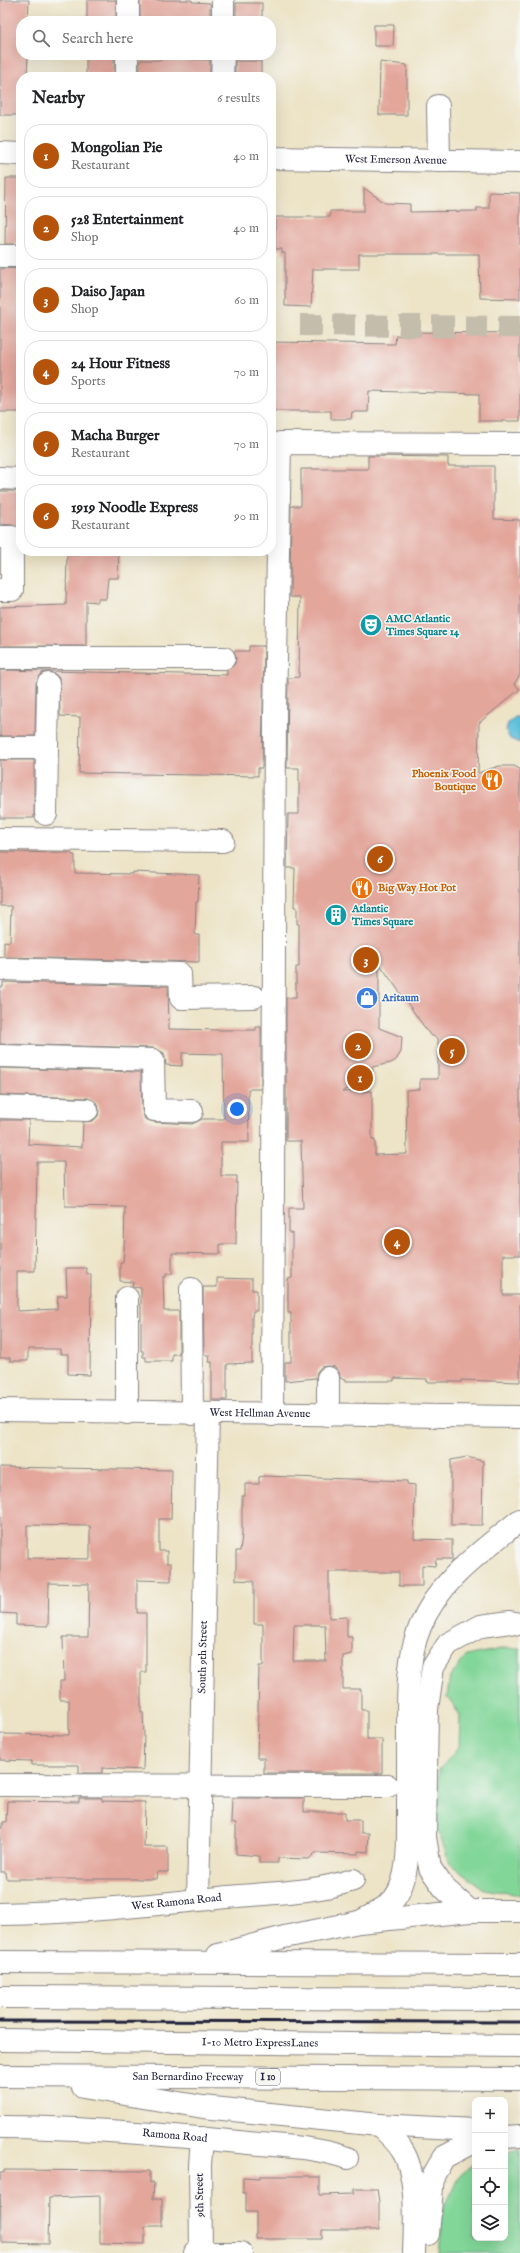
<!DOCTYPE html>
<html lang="en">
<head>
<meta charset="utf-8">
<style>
  :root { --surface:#fff; --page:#f6f6f6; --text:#202124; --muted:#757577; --line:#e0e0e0; --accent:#b45309 }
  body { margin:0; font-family:"IM FELL English",serif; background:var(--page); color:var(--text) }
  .controls { position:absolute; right:12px; bottom:12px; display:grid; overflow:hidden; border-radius:8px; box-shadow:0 4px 16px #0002 }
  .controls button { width:36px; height:36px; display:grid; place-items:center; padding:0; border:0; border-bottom:1px solid var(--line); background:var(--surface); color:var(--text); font:20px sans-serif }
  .you { position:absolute; left:237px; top:1109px; width:14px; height:14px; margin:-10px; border:3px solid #fff; border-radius:50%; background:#1a73e8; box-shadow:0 0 0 6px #1a73e833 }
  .badge { display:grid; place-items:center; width:26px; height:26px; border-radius:50%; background:var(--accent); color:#fff; font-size:13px; font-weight:700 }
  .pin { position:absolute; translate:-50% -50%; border:2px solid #fff; box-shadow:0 1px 4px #0006 }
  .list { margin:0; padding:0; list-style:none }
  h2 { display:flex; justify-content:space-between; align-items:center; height:52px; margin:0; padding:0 16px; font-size:17px }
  h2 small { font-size:13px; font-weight:400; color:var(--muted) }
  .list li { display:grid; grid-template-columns:26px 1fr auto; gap:12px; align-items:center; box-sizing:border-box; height:64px; margin:0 8px 8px; padding:0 8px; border:1px solid var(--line); border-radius:16px }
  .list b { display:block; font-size:15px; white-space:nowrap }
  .list p { margin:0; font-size:13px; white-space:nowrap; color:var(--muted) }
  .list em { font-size:13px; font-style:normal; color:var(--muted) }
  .icon { flex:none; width:22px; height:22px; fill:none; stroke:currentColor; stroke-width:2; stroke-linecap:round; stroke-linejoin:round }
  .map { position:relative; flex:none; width:520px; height:2253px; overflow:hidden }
  .search { position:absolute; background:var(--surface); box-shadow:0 4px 16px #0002; left:16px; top:16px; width:260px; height:44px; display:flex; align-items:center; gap:10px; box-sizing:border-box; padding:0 14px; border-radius:16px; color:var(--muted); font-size:15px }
  .panel { position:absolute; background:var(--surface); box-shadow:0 4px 16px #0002; left:16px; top:72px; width:260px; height:484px; border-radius:16px }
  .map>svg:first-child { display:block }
  .green { fill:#81d698; stroke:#527c6a }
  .water { fill:#5dbfdb; stroke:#40708b }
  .building { fill:#e3a69b; fill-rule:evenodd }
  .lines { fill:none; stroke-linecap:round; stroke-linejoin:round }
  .minor-tunnel { stroke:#c4bdac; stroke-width:22; stroke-dasharray:22 11; stroke-linecap:butt }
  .minor-casing { stroke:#888382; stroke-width:24 }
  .highway-casing { stroke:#888382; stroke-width:24 }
  .minor { stroke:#fff; stroke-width:22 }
  .highway { stroke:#fff; stroke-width:22 }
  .rail { stroke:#22223b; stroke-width:3 }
  .labels { text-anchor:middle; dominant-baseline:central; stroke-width:3; stroke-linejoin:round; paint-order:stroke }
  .shield { fill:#f6f6f2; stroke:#626272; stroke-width:1 }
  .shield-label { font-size:10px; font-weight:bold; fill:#22223b }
  .street-label { font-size:11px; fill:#22223b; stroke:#f6f6f2 }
  .culture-label { font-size:11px; font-weight:bold; fill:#0d838f; stroke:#f6f6f2; text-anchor:start }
  .food-label { font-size:11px; font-weight:bold; fill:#c56008; stroke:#f6f6f2; text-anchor:end }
  .shop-label { font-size:11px; font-weight:bold; fill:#366cbe; stroke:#f6f6f2; text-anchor:start }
</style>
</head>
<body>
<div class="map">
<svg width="520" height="2253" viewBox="0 0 520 2253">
  <rect width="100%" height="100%" fill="#f6f6f2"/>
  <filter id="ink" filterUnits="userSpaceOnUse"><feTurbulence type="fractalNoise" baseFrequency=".025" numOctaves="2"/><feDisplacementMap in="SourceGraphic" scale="8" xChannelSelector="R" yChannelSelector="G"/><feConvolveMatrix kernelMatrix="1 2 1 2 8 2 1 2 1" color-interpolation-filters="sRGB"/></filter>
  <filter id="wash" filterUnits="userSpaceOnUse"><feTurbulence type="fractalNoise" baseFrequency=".012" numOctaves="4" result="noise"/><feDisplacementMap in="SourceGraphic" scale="16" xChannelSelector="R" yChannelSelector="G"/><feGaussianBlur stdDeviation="0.9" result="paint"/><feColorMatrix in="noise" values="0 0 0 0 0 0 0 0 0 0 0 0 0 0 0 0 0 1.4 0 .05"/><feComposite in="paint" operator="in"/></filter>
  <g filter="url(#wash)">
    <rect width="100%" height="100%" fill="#ede4c8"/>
    <g class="green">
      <polygon points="506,1648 520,1649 520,1895 484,1889 450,1864 437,1828 439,1770 459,1747 460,1715 447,1697 450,1677 466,1656"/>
      <polygon points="520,2149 520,2253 439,2253 443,2210 459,2178 475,2161 475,2238 505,2238 505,2153"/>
    </g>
    <polygon class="water" points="515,717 520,717 520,743 510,739 506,731 508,723"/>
    <g id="blocks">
      <g class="building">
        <polygon points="0,0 29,0 28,21 21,21 21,55 28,55 27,77 21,77 21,115 0,115"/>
        <rect x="87" y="0" width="29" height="21"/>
        <polygon points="140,0 192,0 192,2 210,3 210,21 140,21"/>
        <rect x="236" y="3" width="26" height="18"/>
        <polygon points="374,25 394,25 393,46 374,46"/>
        <rect x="86" y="55" width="28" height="22"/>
        <polygon points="162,57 210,60 210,77 140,77 140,60 162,60"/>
        <rect x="235" y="61" width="26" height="16"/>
        <polygon points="380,62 407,65 407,115 379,115"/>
        <polygon points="6,178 21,178 21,244 5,244"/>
        <polygon points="364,188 385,203 410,204 410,212 477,211 477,208 489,208 489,192 520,193 520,299 480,298 479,254 359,254 359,269 313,269 311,307 285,306 285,253 282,253 282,249 275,249 275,217 330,217 330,211 364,211"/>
        <polygon points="21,268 21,412 0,412 0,269"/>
        <polygon points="404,332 520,333 520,421 479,421 479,394 369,391 368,412 352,412 351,419 331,419 331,411 271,411 271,342 395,344 396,335 404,336"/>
        <path d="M368 456 448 457V466H494V519L520 520V675L514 684 520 689 479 723 478 773 499 766H514L520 769V1255H503V1295H520V1382L462 1380V1382H427V1379L394 1378V1381H346V1379L340 1378 339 1372 335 1367 328 1366 321 1367 317 1372 316 1378 285 1381V1362H291V1313H288V1279L292 1278V1233H289V1208H303L301 1141H286V998H296V967H299V924H297V907H294L295 868H287L288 814H299V768H287L288 678 299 677 300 597H290L291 506H301V469H368ZM379 963 430 1035 438 1038V1046L448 1058 438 1054V1079H420V1089L406 1090 407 1154 375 1155V1140H372V1091L342 1092 372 1075V1067L391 1063 396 1060 401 1052 402 1037 379 1028Z"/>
        <polygon points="0,491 21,491 21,529 12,525 0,524"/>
        <polygon points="97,551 119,551 118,578 108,578 106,599 98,599 98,602 86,601 86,646 0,646 0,607 66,605 67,552"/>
        <polygon points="249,646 264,646 262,768 258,768 258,776 79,773 80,717 60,716 59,678 55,674 49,672 42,673 36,683 35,736 0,736 0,670 227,675 227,670 235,664 236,658 234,651 249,651"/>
        <rect x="0" y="760" width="34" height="58"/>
        <polygon points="0,852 72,853 72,855 75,855 75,873 133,874 133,872 199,875 198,902 196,902 195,935 199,935 199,962 4,957 4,941 10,942 11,906 0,906"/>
        <polygon points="3,982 168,986 169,1029 223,1030 256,1030 256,1027 261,1027 261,1089 248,1089 249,1142 221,1142 221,1176 237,1176 236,1244 220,1244 220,1254 172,1253 172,1274 166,1274 166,1277 163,1277 164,1311 179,1311 179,1354 172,1354 172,1361 146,1361 146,1357 143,1357 143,1351 141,1351 141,1288 132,1287 133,1282 120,1281 120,1262 123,1262 124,1252 125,1207 65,1206 64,1162 37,1162 35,1271 17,1271 17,1311 57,1309 58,1296 67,1296 66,1268 86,1268 87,1274 91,1274 90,1375 68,1374 68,1354 60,1354 60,1349 28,1349 28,1361 10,1361 10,1358 0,1358 0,1120 29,1120 28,1144 82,1147 83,1122 93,1121 98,1116 99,1110 98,1104 88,1098 0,1095 0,1068 141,1072 142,1110 145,1119 154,1122 192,1124 202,1119 224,1119 223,1054 182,1053 182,1066 166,1065 164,1053 153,1048 0,1044 0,987 3,987"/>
        <polygon points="217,1278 252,1279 252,1290 257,1290 257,1311 253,1311 252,1317 252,1363 227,1364 227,1400 212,1400 212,1362 209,1362 210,1355 204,1355 203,1287 217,1287"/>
        <polygon points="467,1457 483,1461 482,1525 451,1525 451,1460"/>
        <path d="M0 1467 172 1470 171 1519H159V1551H167V1563H171V1581L137 1580V1613H146V1672H141V1712H143L144 1735 143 1770 102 1768V1773H79V1765H31V1761L0 1760V1734L69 1735V1700H60V1681H64L63 1637H88L89 1584 49 1583 48 1626 16 1625V1614L0 1613ZM27 1525 90 1526V1559L27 1558Z"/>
        <path d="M264 1476 407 1481V1484L415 1485 414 1539 452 1540V1559H436L435 1566 422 1565V1586H399V1572H329V1618L347 1617V1637H352V1654L343 1656V1689H361V1710H367V1739H382V1773H264V1758H257L259 1666H263V1624H254V1581L236 1580V1551H240L242 1535V1496H245V1484H259V1477ZM294 1625H325L326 1661H293Z"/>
        <polygon points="79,1798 102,1798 102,1801 145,1802 144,1847 168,1847 168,1872 157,1872 156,1879 7,1879 6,1872 0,1872 0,1828 3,1828 3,1822 6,1822 7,1801 79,1802"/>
        <polygon points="232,1798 304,1798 304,1812 345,1812 345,1820 361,1820 361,1833 369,1833 368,1852 358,1851 358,1854 315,1853 309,1859 278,1858 278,1863 259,1863 259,1856 236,1854 236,1823 231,1823"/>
        <polygon points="4,2170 150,2171 150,2183 154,2183 153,2199 162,2199 162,2226 145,2226 145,2244 100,2243 100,2196 49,2198 48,2244 1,2243 0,2173 4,2173"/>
        <polygon points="260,2176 310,2176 310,2177 320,2177 320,2195 354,2194 354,2189 377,2189 379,2202 379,2230 322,2230 322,2239 256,2239 256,2212 246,2212 246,2193 243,2193 243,2177 260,2178"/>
      </g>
    </g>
  </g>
  <g filter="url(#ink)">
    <use href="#blocks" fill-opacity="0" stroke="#888382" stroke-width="1"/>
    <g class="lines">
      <polyline class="minor-tunnel" points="300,325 520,327"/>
      <g class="minor-casing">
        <g id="minor">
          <polyline points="128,21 128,0"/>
          <polyline points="223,21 223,0"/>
          <polyline points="127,77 127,55"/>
          <polyline points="222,77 223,55"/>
          <polyline points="438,106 439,161"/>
          <polyline points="0,153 21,154"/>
          <path id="s1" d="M271 158 520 162"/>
          <polyline points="0,256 21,256"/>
          <polyline points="0,478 21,479"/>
          <polyline points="0,537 12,537 12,590 0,590"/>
          <polyline points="0,658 224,658"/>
          <polyline points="0,748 47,748"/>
          <polyline points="46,814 48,684"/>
          <polyline points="0,839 223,841"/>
          <polyline points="0,969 180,974 181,998 254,997"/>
          <polyline points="0,1056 153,1060 154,1110 192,1111"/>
          <polyline points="0,1107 87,1110"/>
          <polyline points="191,1289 192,1414"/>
          <path id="s2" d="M0 1410 520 1417"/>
          <polyline points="127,1413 127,1298"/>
          <polyline points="272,1415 275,714 280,443 520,444"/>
          <polyline points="328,1415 328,1378"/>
          <polyline points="0,1785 388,1786"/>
          <path id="s3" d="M198 1900 208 1414"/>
          <path id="s4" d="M0 1914C76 1913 151 1905 227 1897 269 1893 313 1893 353 1880"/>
          <path id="s5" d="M0 2127C80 2127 160 2134 239 2142 275 2146 313 2146 347 2158"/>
          <polyline points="195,2253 241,2253"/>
          <polyline points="201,2253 200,2165 202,2138"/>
        </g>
      </g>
      <g class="highway-casing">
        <g id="highway">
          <polyline points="470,1911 444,1888 430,1868 425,1837 427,1709 433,1667 448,1644 481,1626 510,1622 520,1624"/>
          <path d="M359 1922C371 1916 385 1909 394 1899 410 1879 408 1840 408 1816 408 1787 408 1758 408 1729 408 1695 407 1658 420 1627 439 1580 482 1551 520 1520"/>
          <polyline points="218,1955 284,1937 359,1922 470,1911 520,1911"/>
          <polyline points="0,1962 520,1964"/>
          <polyline points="0,1997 520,1999"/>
          <path id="s6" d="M0 2040 520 2046"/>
          <path id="s7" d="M0 2076 520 2079"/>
          <polyline points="83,2087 203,2107 379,2125 475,2130"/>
          <path d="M379 2125C387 2133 396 2140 402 2150 418 2174 415 2225 414 2253"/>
          <polyline points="505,2137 520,2136"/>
          <polyline points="428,2234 433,2176 444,2157 475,2141"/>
        </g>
      </g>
      <use href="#minor" class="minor"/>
      <use href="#highway" class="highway"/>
      <polyline class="rail" points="0,2021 520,2022"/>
    </g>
  </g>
  <defs>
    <g id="theatre-disc" transform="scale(1.15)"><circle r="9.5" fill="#0f9aa8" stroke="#f6f6f2"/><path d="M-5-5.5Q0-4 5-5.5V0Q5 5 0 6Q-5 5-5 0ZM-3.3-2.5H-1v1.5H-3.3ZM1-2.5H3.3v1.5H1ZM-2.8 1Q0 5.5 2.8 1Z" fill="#fff"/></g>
    <g id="restaurant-disc" transform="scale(1.15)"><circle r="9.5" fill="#e8710a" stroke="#f6f6f2"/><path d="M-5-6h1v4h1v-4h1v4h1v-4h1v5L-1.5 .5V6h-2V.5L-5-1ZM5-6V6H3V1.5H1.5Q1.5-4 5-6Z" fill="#fff"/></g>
    <g id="building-disc" transform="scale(1.15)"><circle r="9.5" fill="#0f9aa8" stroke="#f6f6f2"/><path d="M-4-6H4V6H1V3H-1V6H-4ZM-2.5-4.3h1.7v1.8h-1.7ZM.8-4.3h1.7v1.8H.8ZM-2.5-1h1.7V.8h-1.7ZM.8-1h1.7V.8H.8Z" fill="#fff"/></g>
    <g id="shop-disc" transform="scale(1.15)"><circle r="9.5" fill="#3f7fe0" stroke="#f6f6f2"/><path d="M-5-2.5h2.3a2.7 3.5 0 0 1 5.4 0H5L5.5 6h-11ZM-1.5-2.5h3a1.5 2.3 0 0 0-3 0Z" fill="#fff"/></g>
  </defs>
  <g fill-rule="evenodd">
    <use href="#theatre-disc" x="371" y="625"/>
    <use href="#restaurant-disc" x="492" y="780"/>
    <use href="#restaurant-disc" x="362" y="888"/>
    <use href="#building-disc" x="336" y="915"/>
    <use href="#shop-disc" x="367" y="998"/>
  </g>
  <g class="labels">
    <rect class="shield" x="256" y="2069" width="24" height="16" rx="3"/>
    <g class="shield-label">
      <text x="268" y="2077">I 10</text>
    </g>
    <g class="street-label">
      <text stroke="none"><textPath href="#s1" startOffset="125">West Emerson Avenue</textPath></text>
      <text stroke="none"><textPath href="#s2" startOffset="260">West Hellman Avenue</textPath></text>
      <text stroke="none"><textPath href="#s3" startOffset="243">South 9th Street</textPath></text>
      <text stroke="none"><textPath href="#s4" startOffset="177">West Ramona Road</textPath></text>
      <text stroke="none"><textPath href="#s6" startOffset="260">I-10 Metro ExpressLanes</textPath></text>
      <text stroke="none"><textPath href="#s7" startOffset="188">San Bernardino Freeway</textPath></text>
      <text stroke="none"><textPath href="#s5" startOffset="175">Ramona Road</textPath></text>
      <text transform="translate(200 2195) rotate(-91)">9th Street</text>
    </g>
    <g class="culture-label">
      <text x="386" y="619">AMC Atlantic<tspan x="386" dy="13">Times Square 14</tspan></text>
      <text x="352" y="909">Atlantic<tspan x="352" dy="13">Times Square</tspan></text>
    </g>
    <g class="food-label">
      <text x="476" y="774">Phoenix Food<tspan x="476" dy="13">Boutique</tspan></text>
      <text x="378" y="888" text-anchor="start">Big Way Hot Pot</text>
    </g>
    <g class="shop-label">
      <text x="382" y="998">Aritaum</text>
    </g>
  </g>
</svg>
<div class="controls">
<button>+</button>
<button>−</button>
<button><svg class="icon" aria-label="locate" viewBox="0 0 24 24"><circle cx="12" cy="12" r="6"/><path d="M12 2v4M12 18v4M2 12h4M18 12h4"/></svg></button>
<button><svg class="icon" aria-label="layers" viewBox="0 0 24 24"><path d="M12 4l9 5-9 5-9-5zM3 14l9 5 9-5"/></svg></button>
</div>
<div class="you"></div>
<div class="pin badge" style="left:360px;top:1078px">1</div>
<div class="pin badge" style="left:358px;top:1046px">2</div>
<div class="pin badge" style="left:366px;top:960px">3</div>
<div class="pin badge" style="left:397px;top:1242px">4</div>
<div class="pin badge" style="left:452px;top:1051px">5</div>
<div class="pin badge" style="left:380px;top:859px">6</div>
<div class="search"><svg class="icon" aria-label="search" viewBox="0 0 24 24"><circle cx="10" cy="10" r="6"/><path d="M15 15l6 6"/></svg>Search here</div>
<section class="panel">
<h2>Nearby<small>6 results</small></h2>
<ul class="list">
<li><span class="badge">1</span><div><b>Mongolian Pie</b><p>Restaurant</p></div><em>40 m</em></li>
<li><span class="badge">2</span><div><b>528 Entertainment</b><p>Shop</p></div><em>40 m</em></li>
<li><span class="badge">3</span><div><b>Daiso Japan</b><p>Shop</p></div><em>60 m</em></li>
<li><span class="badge">4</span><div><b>24 Hour Fitness</b><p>Sports</p></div><em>70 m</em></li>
<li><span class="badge">5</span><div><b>Macha Burger</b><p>Restaurant</p></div><em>70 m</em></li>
<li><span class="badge">6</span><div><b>1919 Noodle Express</b><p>Restaurant</p></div><em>90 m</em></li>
</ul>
</section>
</div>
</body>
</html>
